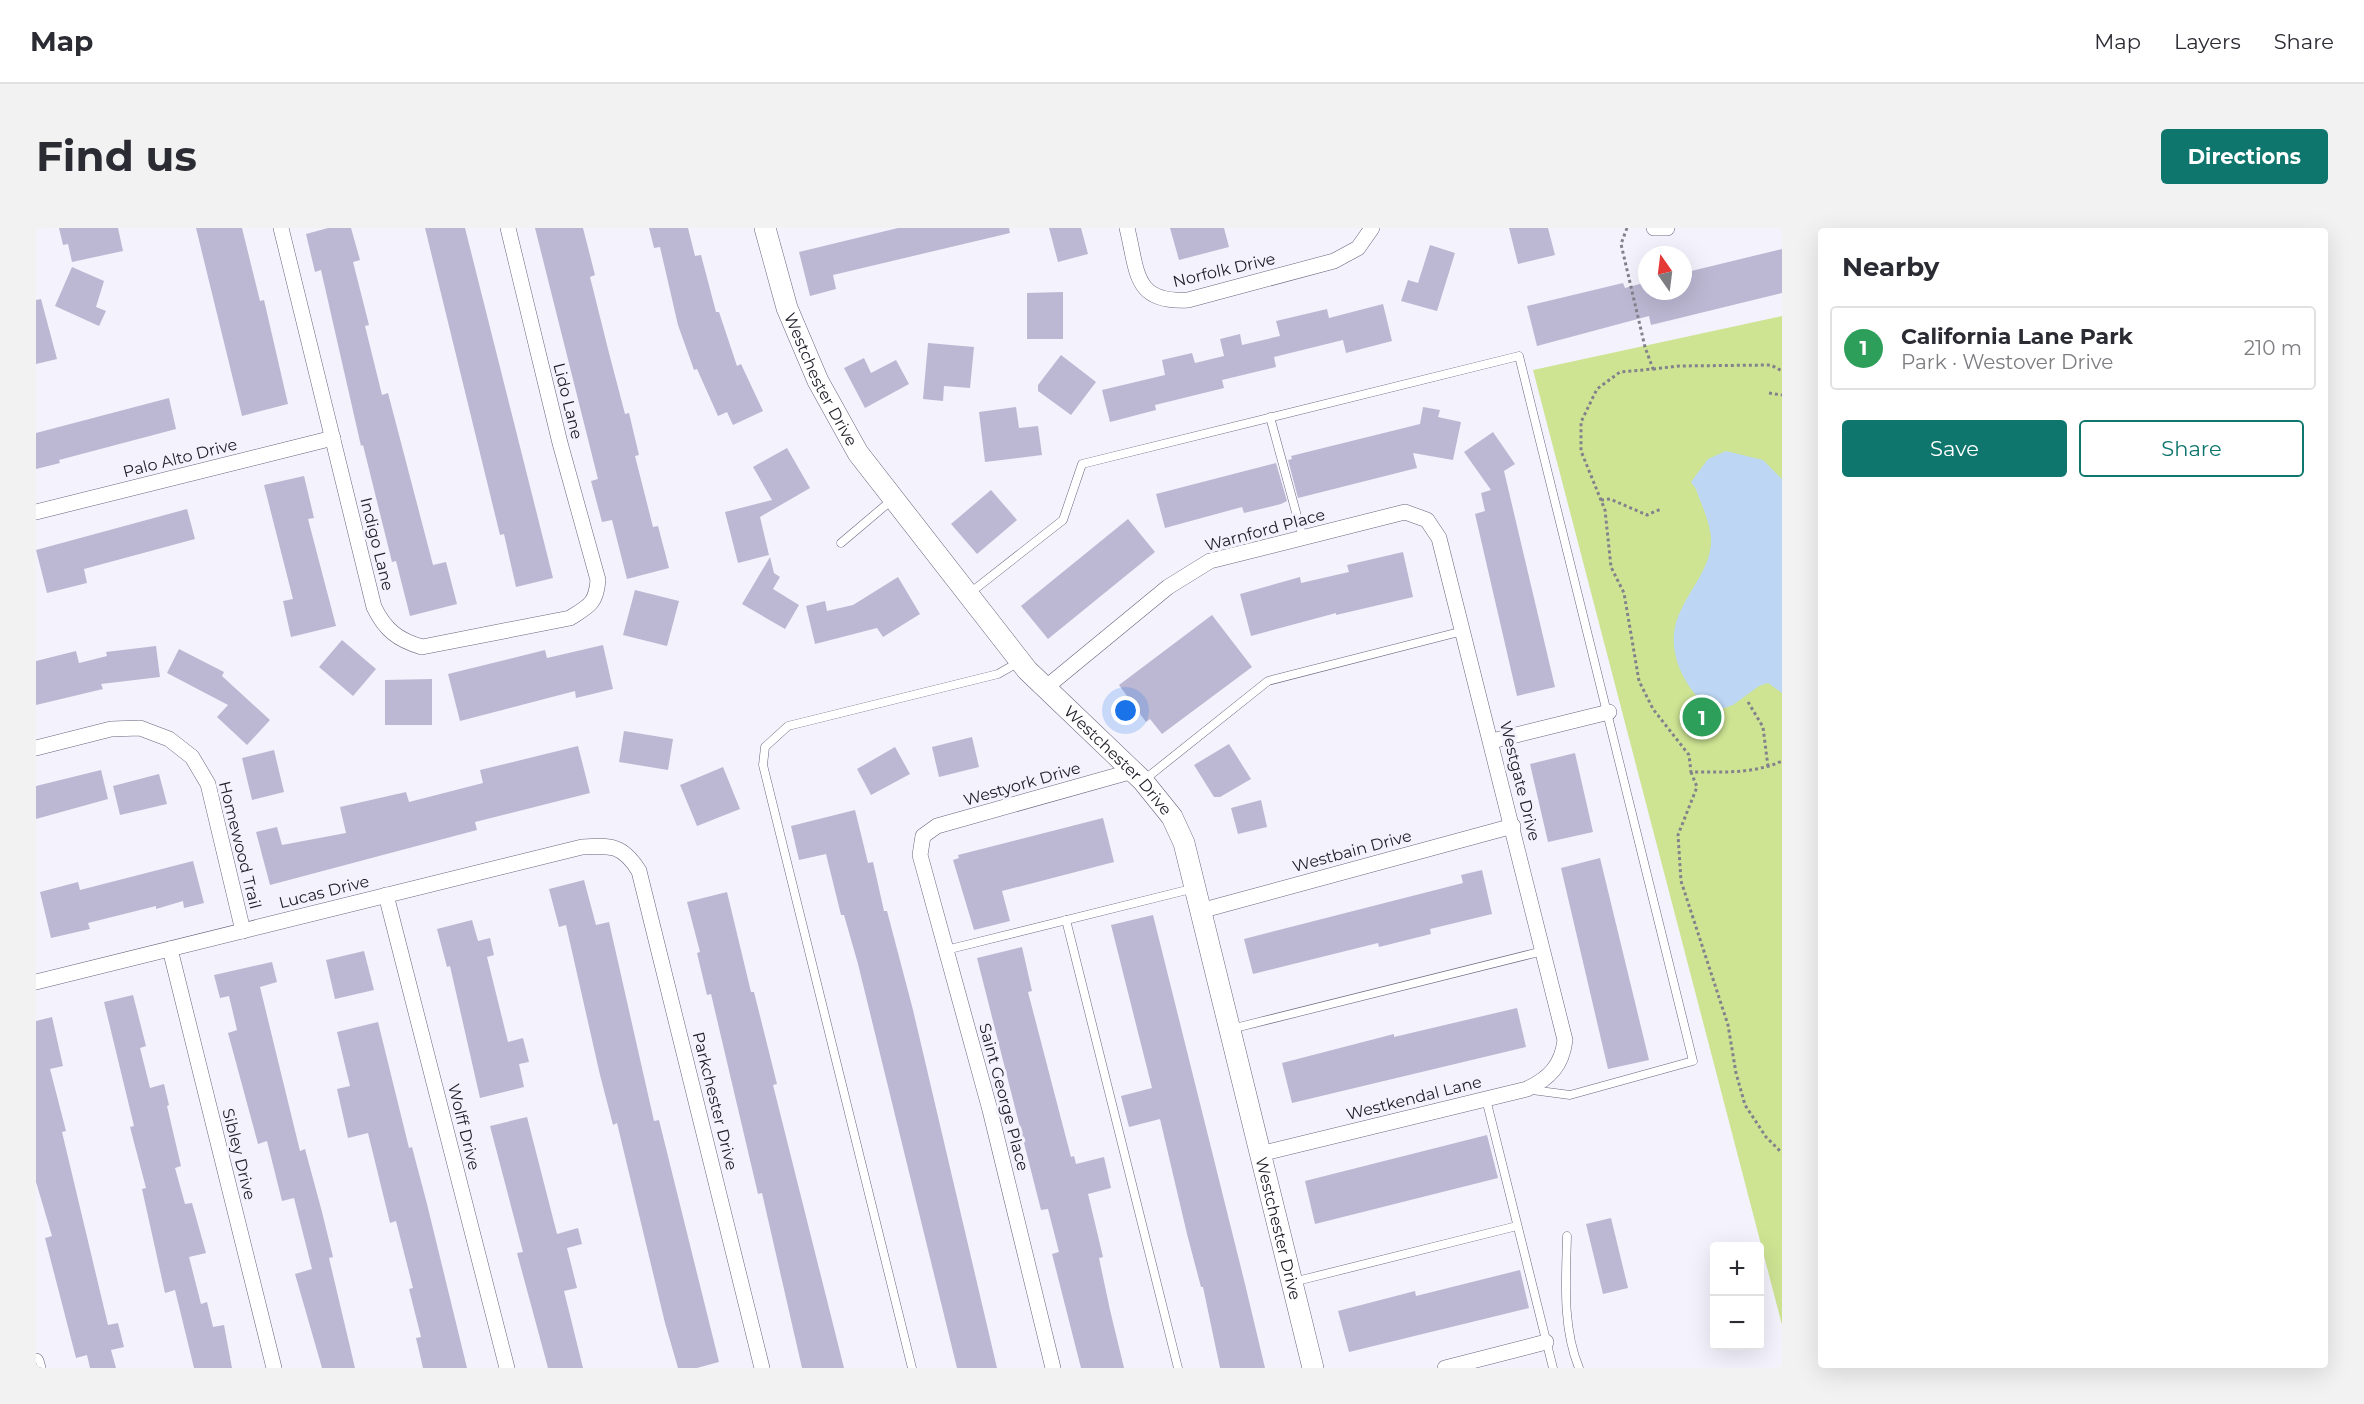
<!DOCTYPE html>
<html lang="en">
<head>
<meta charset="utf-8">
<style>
  :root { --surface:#fff; --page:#f2f2f3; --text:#2b2b33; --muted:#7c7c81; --line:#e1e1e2; --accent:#0f766e }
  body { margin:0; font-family:Montserrat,sans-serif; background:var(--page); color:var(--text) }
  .controls { position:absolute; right:18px; bottom:18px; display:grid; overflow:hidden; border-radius:6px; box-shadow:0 6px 24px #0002 }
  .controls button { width:54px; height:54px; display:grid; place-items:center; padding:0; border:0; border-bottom:2px solid var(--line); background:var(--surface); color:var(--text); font:30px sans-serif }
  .compass { position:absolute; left:1602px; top:18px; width:54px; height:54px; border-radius:50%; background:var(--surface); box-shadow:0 6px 24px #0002; rotate:346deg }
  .you { position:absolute; left:1090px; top:483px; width:21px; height:21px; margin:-15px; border:4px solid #fff; border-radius:50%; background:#1a73e8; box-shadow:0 0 0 9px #1a73e833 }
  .badge { display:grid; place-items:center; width:39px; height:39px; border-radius:50%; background:var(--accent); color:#fff; font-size:20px; font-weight:700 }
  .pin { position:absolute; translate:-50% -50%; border:3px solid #fff; box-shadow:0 2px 6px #0006 }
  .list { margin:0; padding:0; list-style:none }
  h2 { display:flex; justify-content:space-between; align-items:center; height:78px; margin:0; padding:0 24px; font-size:26px }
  h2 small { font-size:20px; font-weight:400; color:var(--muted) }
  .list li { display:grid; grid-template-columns:39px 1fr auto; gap:18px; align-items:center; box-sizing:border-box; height:84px; margin:0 12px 12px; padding:0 12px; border:2px solid var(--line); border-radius:6px }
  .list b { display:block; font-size:22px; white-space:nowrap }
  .list p { margin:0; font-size:20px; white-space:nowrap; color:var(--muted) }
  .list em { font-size:20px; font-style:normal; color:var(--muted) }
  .actions { display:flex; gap:12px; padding:18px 24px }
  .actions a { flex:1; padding:14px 0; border:2px solid var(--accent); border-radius:6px; text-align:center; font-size:21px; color:var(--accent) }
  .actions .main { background:var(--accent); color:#fff }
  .map { position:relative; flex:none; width:1746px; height:1140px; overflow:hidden; border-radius:6px }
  header { display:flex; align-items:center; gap:36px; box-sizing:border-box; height:84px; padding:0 30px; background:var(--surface); border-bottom:2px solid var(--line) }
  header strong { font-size:28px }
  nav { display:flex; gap:33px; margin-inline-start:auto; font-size:21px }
  .intro { display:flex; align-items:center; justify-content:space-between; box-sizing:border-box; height:144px; padding:0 36px }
  h1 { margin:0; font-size:42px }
  .button { padding:15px 27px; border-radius:6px; background:var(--accent); color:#fff; font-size:21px; font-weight:700 }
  main { display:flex; gap:36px; padding:0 36px }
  aside { flex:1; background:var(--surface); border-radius:6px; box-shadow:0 6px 24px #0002 }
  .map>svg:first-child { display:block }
  .green { fill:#cee493 }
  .water { fill:#bcd6f3 }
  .building { fill:#bcb8d3 }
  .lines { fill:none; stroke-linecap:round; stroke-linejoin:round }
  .lane-casing { stroke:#68657d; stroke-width:9 }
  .street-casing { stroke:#68657d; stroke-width:16 }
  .secondary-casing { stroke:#68657d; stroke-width:22 }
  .path { stroke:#83828c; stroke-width:3; stroke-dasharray:3 3; stroke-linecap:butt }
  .lane { stroke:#fff; stroke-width:8 }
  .street { stroke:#fff; stroke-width:15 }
  .secondary { stroke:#fff; stroke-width:21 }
  .labels { text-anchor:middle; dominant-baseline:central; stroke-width:6; stroke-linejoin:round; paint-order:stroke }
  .street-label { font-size:16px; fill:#21202a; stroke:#f3f2fd }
</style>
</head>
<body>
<header>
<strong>Map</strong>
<nav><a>Map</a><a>Layers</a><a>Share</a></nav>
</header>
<div class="intro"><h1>Find us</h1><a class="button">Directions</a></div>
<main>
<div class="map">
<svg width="1746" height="1140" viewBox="0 0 1746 1140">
  <rect width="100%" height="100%" fill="#f3f2fd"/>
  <polygon class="green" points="1746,88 1746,1097 1497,142"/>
  <path class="water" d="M1690 223 1727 232 1746 251V465L1732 455 1723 458 1697 477 1677 484C1647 460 1626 419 1645 382 1656 358 1676 338 1675 310 1674 294 1665 276 1660 261L1655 254 1672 231Z"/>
  <g class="building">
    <polygon points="23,0 82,0 87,23 36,34 32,16 27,17"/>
    <polygon points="160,0 206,0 224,73 228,72 252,176 206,188"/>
    <polygon points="292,0 315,0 324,32 317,34 333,97 329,98 346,167 352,165 397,337 410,334 421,376 374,388 360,333 356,334 327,217 325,218 285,42 279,44 270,6"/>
    <polygon points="389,0 429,0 517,350 480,359 468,306 464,307"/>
    <polygon points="499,0 547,0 559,47 554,49 573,125 589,186 593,185 603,227 599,228 617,299 622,298 633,340 591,351 576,292 566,294 555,253 562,251"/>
    <polygon points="613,0 652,0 659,28 665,27 680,84 683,84 701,138 705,136 727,183 697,197 691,184 682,188 661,141 658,142 642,97 624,19 618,20"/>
    <polygon points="862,0 973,0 974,5 797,47 800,61 774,68 763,24"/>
    <polygon points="1013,0 1045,0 1052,26 1022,34"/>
    <polygon points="1134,0 1188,0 1193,19 1143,32"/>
    <polygon points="1473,0 1512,0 1519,27 1482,36"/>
    <polygon points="1394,17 1419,25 1401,83 1365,73 1372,52 1382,55"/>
    <polygon points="1746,21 1746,65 1615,97 1613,88 1501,118 1491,78 1587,55 1589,60 1611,54 1611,63 1647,63 1647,45"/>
    <polygon points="36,39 68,53 60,79 70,83 63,98 19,78"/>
    <polygon points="1027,64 1027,111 991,111 991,65"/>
    <polygon points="5,71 21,131 0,136 0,72"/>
    <polygon points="1347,76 1356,113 1310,125 1307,112 1238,129 1240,139 1186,152 1188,160 1119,177 1120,182 1074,194 1066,162 1129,147 1126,132 1156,125 1159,135 1188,128 1184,111 1204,106 1206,117 1244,108 1240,93 1291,81 1293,90"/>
    <polygon points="892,115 938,119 934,160 908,158 907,173 887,171"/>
    <polygon points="1025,127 1060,154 1035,187 1002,163 1002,157"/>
    <polygon points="828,130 835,145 860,132 873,156 829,180 808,140"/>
    <polygon points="133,170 140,201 23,232 24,235 0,241 0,205"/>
    <polygon points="980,179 983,200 1002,198 1006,227 949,234 943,184"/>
    <polygon points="1387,179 1404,182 1402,189 1425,194 1417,232 1377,225 1381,240 1262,270 1252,232 1256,231 1255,228 1384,196"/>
    <polygon points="1457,204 1479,236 1468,243 1519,459 1481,468 1439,286 1449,283 1445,265 1455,262 1428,224"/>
    <polygon points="751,220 774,260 724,289 733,327 702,335 689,284 736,272 717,239"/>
    <polygon points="1240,235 1251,273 1245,276 1208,285 1206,279 1129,300 1120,266"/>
    <polygon points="268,248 278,290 272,291 300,398 255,409 247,373 257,371 228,257"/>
    <polygon points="955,262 981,292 941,326 915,296"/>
    <polygon points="151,281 159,311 48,341 51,355 11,365 0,322"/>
    <polygon points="1092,291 1119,324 1012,411 985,378"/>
    <polygon points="1367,324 1377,369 1300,387 1300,385 1215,408 1204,366 1264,349 1265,355 1313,344 1311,337"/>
    <polygon points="734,329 738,345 744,349 737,361 763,377 749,401 706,376"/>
    <polygon points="862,349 884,386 847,409 841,400 779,416 770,378 789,373 791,383 817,377"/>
    <polygon points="599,362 643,373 631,418 587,407"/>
    <polygon points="1176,387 1216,439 1126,506 1114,491 1110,494 1083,457"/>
    <polygon points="306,412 340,441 317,468 283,439"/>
    <polygon points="567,417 577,461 540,470 539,463 424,493 412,446 509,422 511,430"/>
    <polygon points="120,418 124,449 65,456 67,461 0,477 0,433 40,423 43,435 71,428 70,424"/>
    <polygon points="143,421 188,444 186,448 234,492 211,517 181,489 192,477 131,445"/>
    <polygon points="396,451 396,497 349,497 349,452"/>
    <polygon points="588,503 637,511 632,542 583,534"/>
    <polygon points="936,509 943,539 903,549 896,519"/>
    <polygon points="1193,516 1215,551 1184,569 1178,569 1158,537"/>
    <polygon points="542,518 554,565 439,594 441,602 234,657 220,604 241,599 246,617 310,605 304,579 370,564 373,574 447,555 444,542"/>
    <polygon points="859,519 874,546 835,567 821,541"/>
    <polygon points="238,522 248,564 216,572 206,530"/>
    <polygon points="1539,525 1557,604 1512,614 1494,536"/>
    <polygon points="687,539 704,581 661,598 644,557"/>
    <polygon points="65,542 72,571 0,591 0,558"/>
    <polygon points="123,546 131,576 84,587 77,558"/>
    <polygon points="1225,572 1231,599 1202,606 1195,580"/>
    <polygon points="819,582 832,635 837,634 848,683 851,683 877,782 961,1140 921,1140 822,736 808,687 805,687 790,626 763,632 755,598"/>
    <polygon points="1067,590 1078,634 966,663 974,693 938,702 917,632 923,630 922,627"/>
    <polygon points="1564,630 1613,832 1572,841 1525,640"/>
    <polygon points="157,633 168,675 148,680 147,673 120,681 120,678 52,695 54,701 15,710 4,664 42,654 44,662"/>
    <polygon points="1446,642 1456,686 1394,701 1395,706 1343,719 1342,715 1217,746 1208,711 1427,655 1425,647"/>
    <polygon points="548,652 560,697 573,694 618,893 623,892 683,1134 661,1140 642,1140 629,1095 581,895 577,897 564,847 530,697 523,699 513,661"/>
    <polygon points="691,664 715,764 718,764 741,856 737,857 808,1140 766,1140 726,965 722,966 675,766 671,767 661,725 664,724 651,674"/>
    <polygon points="1117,687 1209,1056 1229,1140 1184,1140 1167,1059 1165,1059 1151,1006 1124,891 1093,899 1085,868 1116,860 1075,697"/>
    <polygon points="436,692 442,713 454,710 458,727 451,729 472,814 487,810 493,834 483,836 488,859 444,870 414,738 411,739 401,701"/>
    <polygon points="986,719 996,763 992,764 1035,929 1038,928 1040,936 1068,929 1075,960 1052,966 1067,1029 1063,1030 1074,1082 1088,1140 1045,1140 1016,1026 1023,1024 1012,981 1005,982 941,730"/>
    <polygon points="328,723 338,762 299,771 290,732"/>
    <polygon points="236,734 241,754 224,759 264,923 269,921 286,984 297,1029 293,1030 319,1140 286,1140 259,1046 276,1041 258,970 246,973 231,913 222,916 192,805 201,802 193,768 184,770 178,747"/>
    <polygon points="97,767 110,818 104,820 114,860 128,856 133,877 131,878 145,938 139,940 149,976 156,975 170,1025 153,1029 165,1076 171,1074 177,1099 188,1097 196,1140 158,1140 139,1062 129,1065 106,961 110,960 94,899 98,898 68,774"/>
    <polygon points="1481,780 1490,819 1256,875 1246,835 1358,806 1358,809"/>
    <polygon points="16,789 27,838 14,841 30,903 26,904 72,1097 82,1095 88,1119 75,1122 80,1140 54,1140 51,1127 40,1130 9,1010 16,1008 0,954 0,793"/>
    <polygon points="342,794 373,920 376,919 391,976 431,1140 387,1140 380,1110 385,1109 373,1061 377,1060 360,993 354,995 332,905 312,910 301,861 314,858 301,804"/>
    <polygon points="491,889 521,1006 542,1000 546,1016 531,1020 541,1060 528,1063 547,1140 512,1140 481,1025 487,1024 454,898"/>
    <polygon points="1451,907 1462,950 1279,996 1269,953"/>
    <polygon points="1575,990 1592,1060 1567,1066 1550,996"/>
    <polygon points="1484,1042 1493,1080 1313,1124 1302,1083 1379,1063 1380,1068"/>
  </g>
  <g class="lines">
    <g class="lane-casing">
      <g id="lane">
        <polyline points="1234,189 1267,310"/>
        <polyline points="805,315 857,271"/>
        <polyline points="934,365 1027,292 1046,236 1483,128 1657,833 1534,867 1496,862"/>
        <polyline points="1108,552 1232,453 1427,403"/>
        <polyline points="1030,692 1142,1140"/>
        <polyline points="910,722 1159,660"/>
        <polyline points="1195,801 1507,723"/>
        <polyline points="1450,871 1517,1140"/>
        <path d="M1531 1008C1530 1052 1526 1098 1543 1140"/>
        <polyline points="1257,1054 1481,998"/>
        <polyline points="876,1140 727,537 729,519 752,498 962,446 983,434"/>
      </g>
    </g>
    <g class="street-casing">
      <g id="street">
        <path d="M245 0 338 379C349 402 362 412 386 419L534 390C553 378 560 376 562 352L524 215 472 0"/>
        <path d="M1091 0C1102 44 1097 75 1152 72L1298 33 1322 20 1336 0"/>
        <polyline points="1618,0 1631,0"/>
        <polyline points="0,284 297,210"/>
        <path d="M1008 461 1132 359 1174 333 1369 284 1391 292 1403 310 1529 812C1526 837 1514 850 1491 861L1224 926"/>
        <polyline points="1456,513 1573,484"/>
        <polyline points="0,520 75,501 104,500 133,511 156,529 172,556 207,703"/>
        <polyline points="350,667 471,1140"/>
        <polyline points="1164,683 1477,598"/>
        <polyline points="134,721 238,1140"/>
        <path d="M0 754 546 619C575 617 587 617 603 643L726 1140"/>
        <polyline points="0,1133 2,1140"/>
        <polyline points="1017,1140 954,882 884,627 887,608 901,598 1097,543"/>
        <polyline points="1409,1140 1510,1114"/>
      </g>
    </g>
    <g class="secondary-casing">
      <g id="secondary">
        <path id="s1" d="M729 0 751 80 782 153 822 225 991 442 1107 553 1136 589 1148 615 1277 1140"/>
      </g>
    </g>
    <g class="path">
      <path d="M1591 0 1585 16 1609 119 1617 141 1584 144 1561 161 1545 194V223L1569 282 1575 339 1588 365 1603 453 1617 481 1653 527 1655 544C1686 544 1718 546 1746 533"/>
      <polyline points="1617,141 1643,138 1735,137 1746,143"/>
      <polyline points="1733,165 1746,167"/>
      <polyline points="1565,272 1574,271 1611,287 1625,281"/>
      <polyline points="1712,474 1727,499 1732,539"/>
      <polyline points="1655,544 1661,559 1642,607 1645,653 1692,797 1700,845 1709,877 1730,909 1746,925"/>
    </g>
    <use href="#lane" class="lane"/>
    <use href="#street" class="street"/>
    <use href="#secondary" class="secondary"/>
  </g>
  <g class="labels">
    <g class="street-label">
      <text transform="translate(1188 42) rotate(-13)">Norfolk Drive</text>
      <text stroke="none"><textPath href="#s1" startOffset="162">Westchester Drive</textPath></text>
      <text transform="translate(532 173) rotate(76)">Lido Lane</text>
      <text transform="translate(144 230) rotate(-14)">Palo Alto Drive</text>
      <text transform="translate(1229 302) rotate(-15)">Warnford Place</text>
      <text transform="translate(341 316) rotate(76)">Indigo Lane</text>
      <text stroke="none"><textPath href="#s1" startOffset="648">Westchester Drive</textPath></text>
      <text transform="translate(1484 553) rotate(76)">Westgate Drive</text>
      <text transform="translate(986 556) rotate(-16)">Westyork Drive</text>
      <text transform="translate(204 617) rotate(76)">Homewood Trail</text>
      <text transform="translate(1316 623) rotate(-15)">Westbain Drive</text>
      <text transform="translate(288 664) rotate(-14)">Lucas Drive</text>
      <text transform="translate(968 869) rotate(75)">Saint George Place</text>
      <text transform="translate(1378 870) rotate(-14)">Westkendal Lane</text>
      <text transform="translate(679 873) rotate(76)">Parkchester Drive</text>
      <text transform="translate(428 899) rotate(76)">Wolff Drive</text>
      <text transform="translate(203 926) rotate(76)">Sibley Drive</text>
      <text stroke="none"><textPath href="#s1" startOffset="1152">Westchester Drive</textPath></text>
    </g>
  </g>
</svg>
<div class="controls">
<button>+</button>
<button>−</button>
</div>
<svg class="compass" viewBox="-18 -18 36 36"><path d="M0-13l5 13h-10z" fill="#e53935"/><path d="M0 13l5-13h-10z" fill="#7c7c81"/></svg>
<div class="you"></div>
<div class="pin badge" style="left:1666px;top:489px;background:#2e9e5b">1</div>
</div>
<aside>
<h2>Nearby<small></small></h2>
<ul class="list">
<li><span class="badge" style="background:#2e9e5b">1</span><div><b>California Lane Park</b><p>Park · Westover Drive</p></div><em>210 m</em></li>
</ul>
<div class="actions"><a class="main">Save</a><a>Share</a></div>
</aside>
</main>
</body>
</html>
